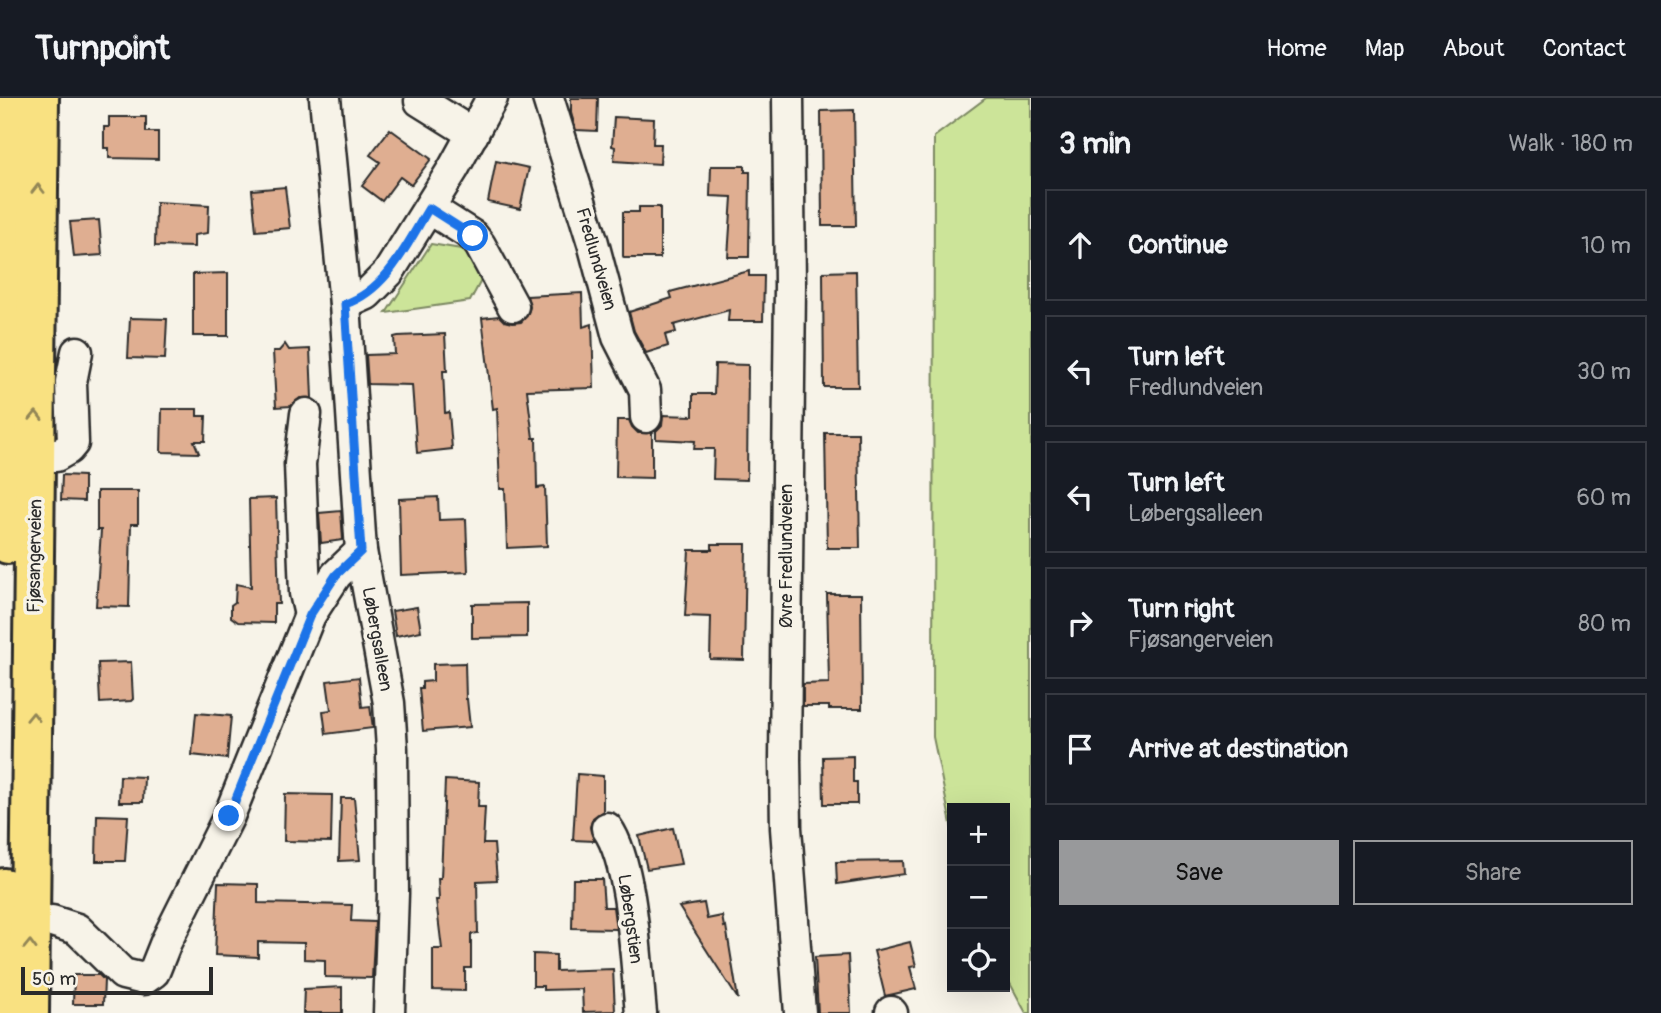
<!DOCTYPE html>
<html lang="en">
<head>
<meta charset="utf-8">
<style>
  :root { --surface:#171b24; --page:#20242c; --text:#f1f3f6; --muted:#9ea1a6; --line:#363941; --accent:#98999b }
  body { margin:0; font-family:Pangolin,sans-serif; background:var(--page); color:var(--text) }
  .controls { position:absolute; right:21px; bottom:21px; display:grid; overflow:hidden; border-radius:0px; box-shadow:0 7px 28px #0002 }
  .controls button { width:63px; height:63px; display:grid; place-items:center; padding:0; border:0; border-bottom:2px solid var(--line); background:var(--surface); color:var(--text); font:35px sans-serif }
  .scale { position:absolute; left:21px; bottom:18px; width:192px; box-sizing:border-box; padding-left:7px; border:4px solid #2b2b2b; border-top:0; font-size:19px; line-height:24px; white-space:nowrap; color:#2b2b2b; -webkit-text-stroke:5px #f7f3e8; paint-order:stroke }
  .stop { position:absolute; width:21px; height:21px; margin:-16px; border:5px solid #1a73e8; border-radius:50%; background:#fff }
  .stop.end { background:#1a73e8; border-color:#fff; box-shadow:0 2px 7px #0008 }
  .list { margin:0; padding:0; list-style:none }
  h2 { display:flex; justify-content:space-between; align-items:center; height:91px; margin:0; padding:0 28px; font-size:30px }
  h2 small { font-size:23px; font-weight:400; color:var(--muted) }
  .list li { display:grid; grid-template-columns:46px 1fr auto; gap:21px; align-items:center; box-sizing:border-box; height:112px; margin:0 14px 14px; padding:0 14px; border:2px solid var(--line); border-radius:0px }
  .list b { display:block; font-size:26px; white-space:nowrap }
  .list p { margin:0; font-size:23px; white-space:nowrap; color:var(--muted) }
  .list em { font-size:23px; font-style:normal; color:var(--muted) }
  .actions { display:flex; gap:14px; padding:21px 28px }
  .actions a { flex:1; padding:16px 0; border:2px solid var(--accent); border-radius:0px; text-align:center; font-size:24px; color:var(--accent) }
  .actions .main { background:var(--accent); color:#111 }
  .icon { flex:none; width:38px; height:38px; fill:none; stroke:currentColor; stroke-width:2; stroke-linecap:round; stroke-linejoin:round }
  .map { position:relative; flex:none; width:1031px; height:915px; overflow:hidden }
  header { display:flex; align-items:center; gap:42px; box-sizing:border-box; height:98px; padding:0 35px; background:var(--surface); border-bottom:2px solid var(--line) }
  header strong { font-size:33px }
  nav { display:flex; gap:38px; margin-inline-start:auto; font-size:24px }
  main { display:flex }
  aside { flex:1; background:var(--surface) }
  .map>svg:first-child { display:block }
  .green { fill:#cce499; stroke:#7c8862; stroke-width:2 }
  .building { fill:#dfae91; stroke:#2b2b2b; stroke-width:2 }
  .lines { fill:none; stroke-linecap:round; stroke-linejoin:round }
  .minor-casing { stroke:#2b2b2b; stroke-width:35 }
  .highway-casing { stroke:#2b2b2b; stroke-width:44 }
  .minor { stroke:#f7f3e8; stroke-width:30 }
  .highway { stroke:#f9e181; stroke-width:38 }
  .oneway { stroke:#928656 }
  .route { stroke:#1a73e8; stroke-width:9 }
  .labels { text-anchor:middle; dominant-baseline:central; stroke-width:7; stroke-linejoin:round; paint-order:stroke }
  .street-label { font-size:18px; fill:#2b2b2b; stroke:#f7f3e8 }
</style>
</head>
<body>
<header>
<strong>Turnpoint</strong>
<nav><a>Home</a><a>Map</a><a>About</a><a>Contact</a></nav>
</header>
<main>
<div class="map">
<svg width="1031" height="915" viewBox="0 0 1031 915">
  <rect width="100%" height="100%" fill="#f7f3e8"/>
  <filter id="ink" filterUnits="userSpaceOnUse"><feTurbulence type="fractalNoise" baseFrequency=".0143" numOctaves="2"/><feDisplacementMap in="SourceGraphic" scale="14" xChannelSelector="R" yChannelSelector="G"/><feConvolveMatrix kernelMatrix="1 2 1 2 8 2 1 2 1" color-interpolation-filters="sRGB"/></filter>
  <g filter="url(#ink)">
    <g class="green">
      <polygon points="986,0 1031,0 1031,915 1026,915 1005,876 1005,710 952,710 952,731 933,639 934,39"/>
      <polygon points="431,146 467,152 484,177 470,203 386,215"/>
    </g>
    <g class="building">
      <polygon points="571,0 598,0 597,33 576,32 571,15"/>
      <polygon points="854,12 856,128 822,128 821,13"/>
      <polygon points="109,19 146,19 146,34 158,34 158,61 109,60 109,50 104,50 104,29 109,29"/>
      <polygon points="614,19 654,21 653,46 661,46 660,66 614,63 615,49 612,48"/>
      <polygon points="390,31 431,61 411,87 400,79 382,103 362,88 380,64 370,57"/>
      <polygon points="496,63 529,70 520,111 488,104"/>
      <polygon points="711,68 745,68 745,74 750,74 749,159 728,159 732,99 710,98"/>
      <polygon points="285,89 290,130 256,133 252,92"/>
      <polygon points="156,104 209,107 208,135 194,137 194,149 155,148"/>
      <polygon points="639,109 660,109 660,160 624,160 623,158 623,114 639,114"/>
      <polygon points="99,122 102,157 74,159 70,124"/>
      <polygon points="749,173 749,178 764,178 763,223 728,223 729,212 674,227 676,234 665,237 668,248 646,255 634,233 629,214 672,200 670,194"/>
      <polygon points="856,173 858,289 824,289 823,174"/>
      <polygon points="228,175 228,238 193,238 193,176"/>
      <polygon points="582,195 583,229 592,226 594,290 527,292 533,340 536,340 537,390 545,389 547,448 507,450 505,391 500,391 497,310 493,311 482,220 499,218 504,223 512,225 521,224 527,218 530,209 527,198"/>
      <polygon points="130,220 167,221 165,261 128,260"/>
      <polygon points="445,236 447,273 443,273 445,315 449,314 452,351 417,355 412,287 368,286 366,257 395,256 394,239 398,238"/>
      <polygon points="285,246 289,252 310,251 312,300 300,300 291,308 276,309 273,253 279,253"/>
      <polygon points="715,266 748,267 747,382 713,381 714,351 694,351 695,343 656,341 656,333 662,327 663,317 693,318 693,296 714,296"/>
      <polygon points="162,311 197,311 197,318 206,318 205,343 194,343 199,355 161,354"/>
      <polygon points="617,322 629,322 632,329 638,335 652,335 652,380 616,379"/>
      <polygon points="825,335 858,335 860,450 827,450"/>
      <polygon points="62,377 84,378 84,403 61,402"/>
      <polygon points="97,393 138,393 138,426 131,426 129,509 96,508 101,432 97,432"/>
      <polygon points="438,399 439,422 466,421 468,474 401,477 399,401"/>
      <polygon points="276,400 279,506 274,506 274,525 238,524 231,519 231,507 235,504 236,486 251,489 249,401"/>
      <polygon points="341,413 343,442 321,445 319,415"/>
      <polygon points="712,446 746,446 744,562 710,561 711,519 685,518 689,452 712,452"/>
      <polygon points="827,496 861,496 862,611 829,611 829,608 803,608 803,586 829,585"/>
      <polygon points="527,505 527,539 472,540 472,506"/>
      <polygon points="417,509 421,533 396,538 392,513"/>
      <polygon points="131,564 133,601 131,603 100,605 98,565"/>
      <polygon points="465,565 466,601 467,601 470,629 423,633 419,590 422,590 422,584 433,583 433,566"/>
      <polygon points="359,579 362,609 370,608 373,630 326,636 323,613 331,612 327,583"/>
      <polygon points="196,615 231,618 227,661 192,657"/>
      <polygon points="853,658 853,684 857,684 857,706 824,706 823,659"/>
      <polygon points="577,676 603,678 603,713 593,720 590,729 594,743 573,742"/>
      <polygon points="120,678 144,679 143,704 119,704"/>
      <polygon points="445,682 479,684 478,709 485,709 483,746 494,746 497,782 477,783 478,835 471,836 471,870 465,870 465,893 433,892 433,851 442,851 436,802 439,802 438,780 441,780"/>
      <polygon points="285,696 332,697 331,744 284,743"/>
      <polygon points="341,700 354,700 360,762 339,763"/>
      <polygon points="97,717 128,718 125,763 96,763"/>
      <polygon points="673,730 681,766 647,771 639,738"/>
      <polygon points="903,763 904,776 837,786 836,764"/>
      <polygon points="573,781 602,781 604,809 613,809 616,831 572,830"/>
      <polygon points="218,785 258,786 258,805 352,807 351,823 375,824 372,880 325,879 325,862 304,861 304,845 258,844 258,859 215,857"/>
      <polygon points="704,805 707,821 722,818 724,829 726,828 738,901 679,809"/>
      <polygon points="910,844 916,868 910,869 916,891 885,898 874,853"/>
      <polygon points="533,856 556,857 556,873 613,871 615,913 583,914 582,891 543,892 543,888 533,888"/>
      <polygon points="848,857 851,915 818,915 815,859"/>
      <polygon points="74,877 99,877 104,882 103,906 73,906"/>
      <polygon points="342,889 342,915 303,915 304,891"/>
    </g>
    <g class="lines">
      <g class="minor-casing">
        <g id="minor">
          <polyline points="325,0 345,206 361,453 389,605 392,651 393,795 389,915"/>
          <polyline points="548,0 593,145 618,239 645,292 646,319"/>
          <polyline points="788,0 790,187 785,662 786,730 800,915"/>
          <polyline points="420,3 473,36"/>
          <polyline points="429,110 473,138 480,147 513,208"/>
          <polyline points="345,206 367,196 388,175 453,71 492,0"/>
          <polyline points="306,316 300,366 305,495 310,517"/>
          <polyline points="56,358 68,351 73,345 71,284 77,254"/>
          <path d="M607 730C633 766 636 868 641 915"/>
          <polyline points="52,823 77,831 123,876 144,881 154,874 166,844 229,718 310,517 336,477 361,453"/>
          <polyline points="891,914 892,915"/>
        </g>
      </g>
      <g class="highway-casing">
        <g id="highway">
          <polyline points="8,446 10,0"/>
          <polyline points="2,915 4,790"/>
          <polyline points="29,915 39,0"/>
        </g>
      </g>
      <use href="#minor" class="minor"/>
      <use href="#highway" class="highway"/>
    </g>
    <defs><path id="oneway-chevron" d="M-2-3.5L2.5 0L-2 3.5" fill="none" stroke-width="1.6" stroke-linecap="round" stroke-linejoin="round" transform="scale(1.75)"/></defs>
    <g class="oneway">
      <use href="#oneway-chevron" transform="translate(38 91) rotate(-90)"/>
      <use href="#oneway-chevron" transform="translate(36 318) rotate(-89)"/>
      <use href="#oneway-chevron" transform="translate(33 619) rotate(-89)"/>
      <use href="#oneway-chevron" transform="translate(30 847) rotate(-89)"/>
    </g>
  </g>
  <g class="lines" filter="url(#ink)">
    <path class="route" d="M229 718 310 517 336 477 361 453 345 206C387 192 407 146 429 110L473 138"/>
  </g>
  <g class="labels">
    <g class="street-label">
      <text transform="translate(596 161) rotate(74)">Fredlundveien</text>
      <text transform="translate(35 458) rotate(-89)">Fjøsangerveien</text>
      <text transform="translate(786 458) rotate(-90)">Øvre Fredlundveien</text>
      <text transform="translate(377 541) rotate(80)">Løbergsalleen</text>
      <text transform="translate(630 821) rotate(82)">Løbergstien</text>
    </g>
  </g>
</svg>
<div class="controls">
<button>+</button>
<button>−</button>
<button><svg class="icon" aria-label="locate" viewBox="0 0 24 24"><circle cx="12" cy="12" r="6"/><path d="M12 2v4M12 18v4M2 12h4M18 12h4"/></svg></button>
</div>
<div class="scale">50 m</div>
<div class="stop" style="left:473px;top:138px"></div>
<div class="stop end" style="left:229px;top:718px"></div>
</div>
<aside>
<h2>3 min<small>Walk · 180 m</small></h2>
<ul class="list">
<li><svg class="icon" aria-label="ahead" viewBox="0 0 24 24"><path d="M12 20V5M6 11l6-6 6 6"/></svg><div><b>Continue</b></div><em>10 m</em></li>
<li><svg class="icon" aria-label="left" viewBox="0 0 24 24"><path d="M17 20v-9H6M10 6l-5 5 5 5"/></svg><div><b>Turn left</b><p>Fredlundveien</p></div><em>30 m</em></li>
<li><svg class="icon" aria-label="left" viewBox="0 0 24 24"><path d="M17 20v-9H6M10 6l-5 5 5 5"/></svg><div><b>Turn left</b><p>Løbergsalleen</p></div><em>60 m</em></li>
<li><svg class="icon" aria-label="right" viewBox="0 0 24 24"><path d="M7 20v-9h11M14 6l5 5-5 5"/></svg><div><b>Turn right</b><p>Fjøsangerveien</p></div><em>80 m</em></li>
<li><svg class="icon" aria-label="arrive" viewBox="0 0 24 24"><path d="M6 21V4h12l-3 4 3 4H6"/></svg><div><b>Arrive at destination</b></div></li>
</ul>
<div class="actions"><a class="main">Save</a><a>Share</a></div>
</aside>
</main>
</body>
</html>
